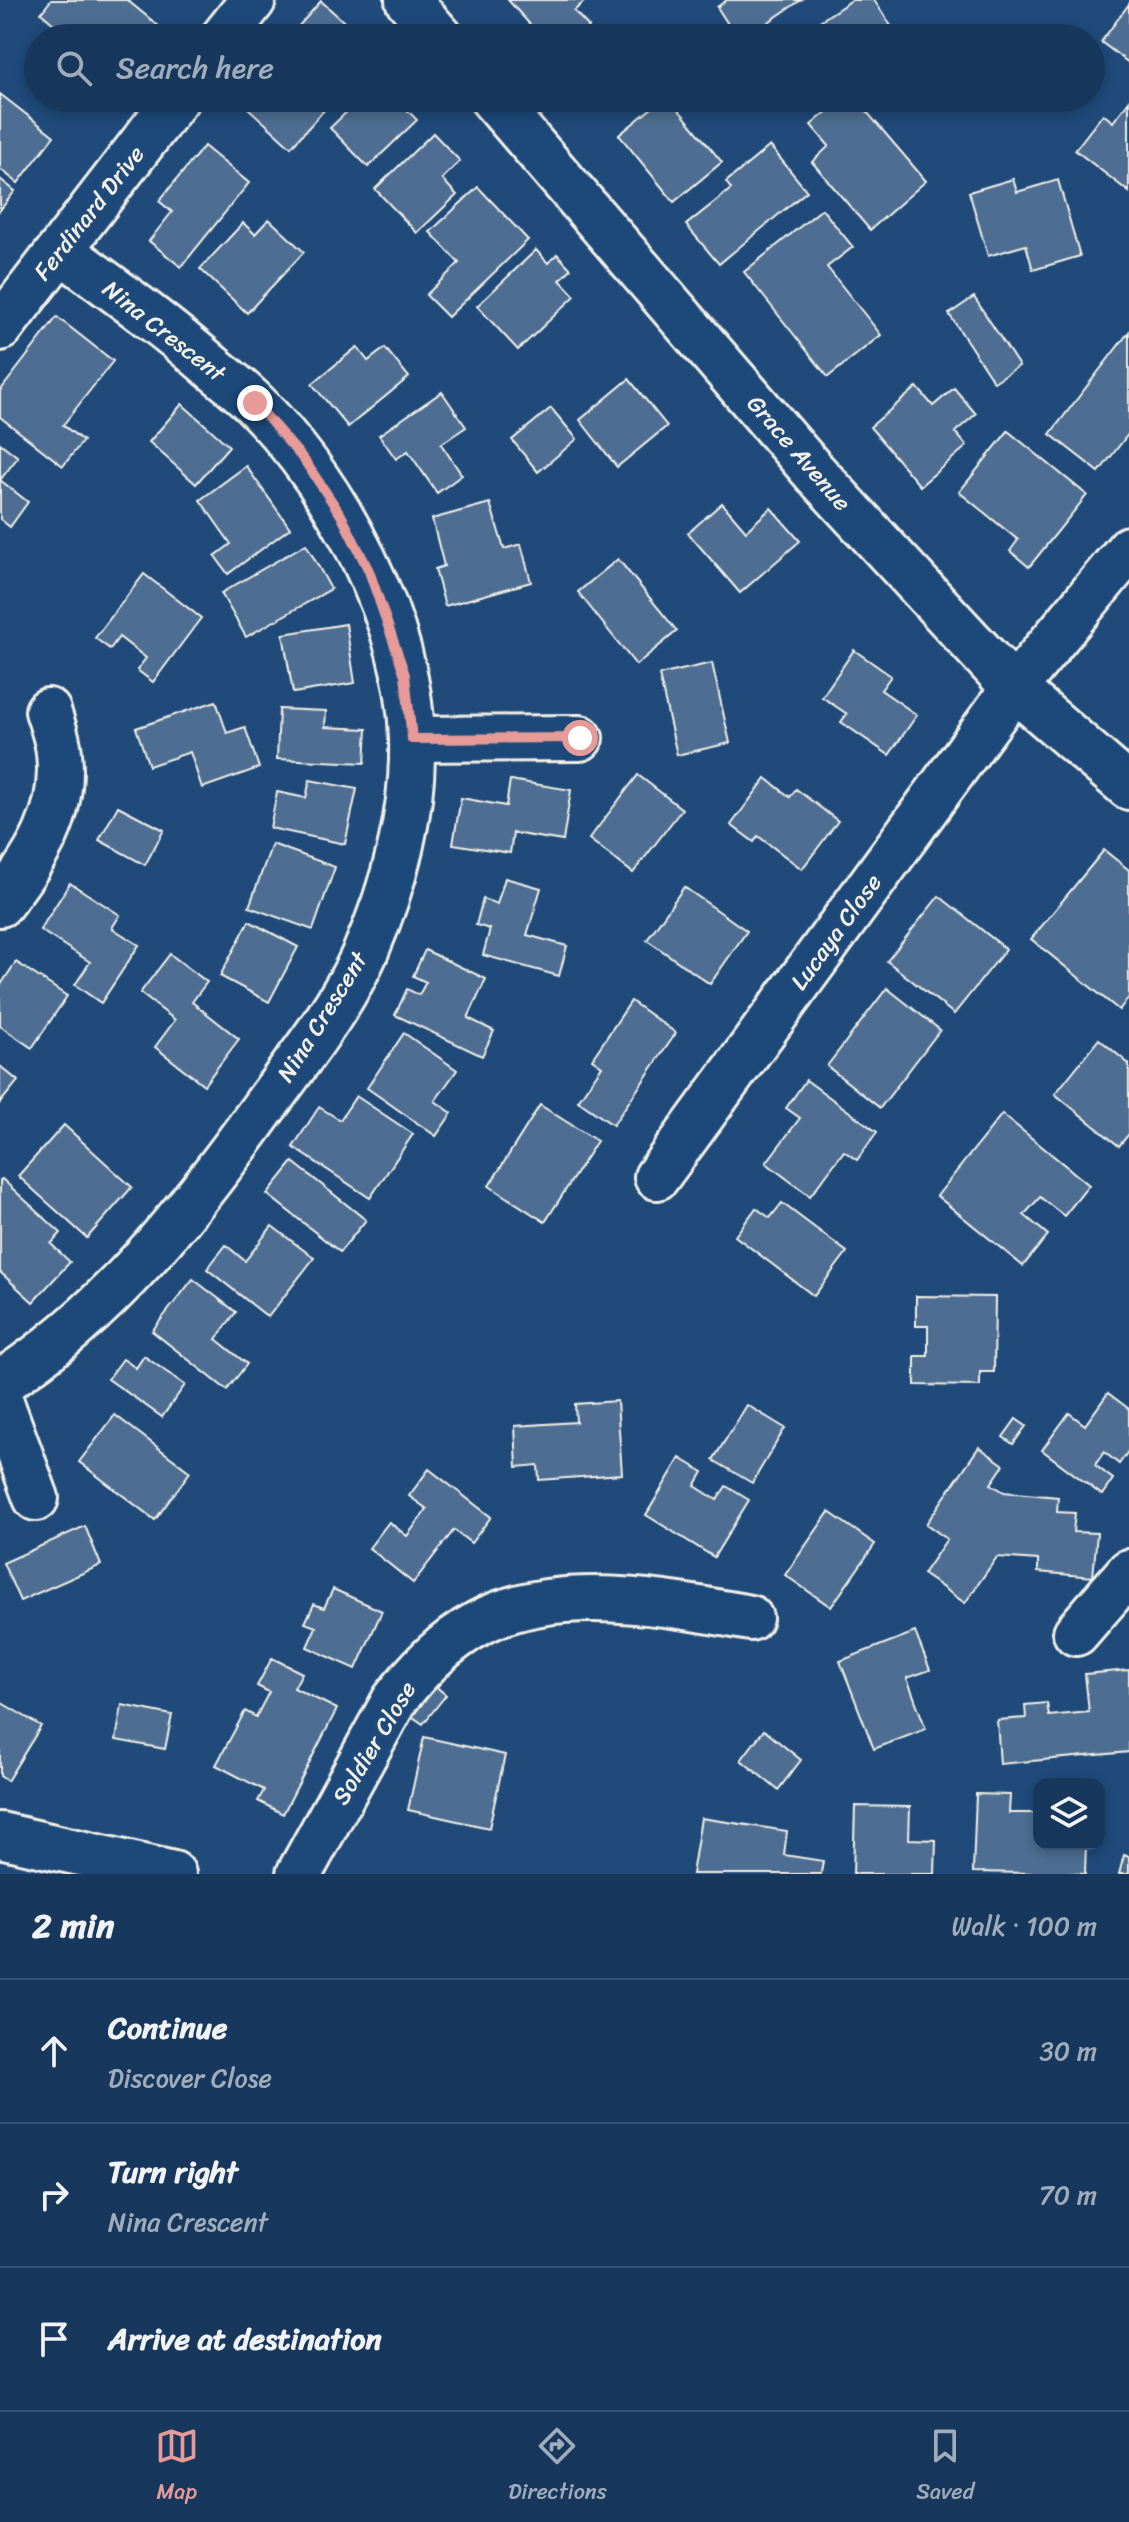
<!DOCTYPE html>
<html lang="en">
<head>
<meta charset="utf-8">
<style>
  :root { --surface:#17385c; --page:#244365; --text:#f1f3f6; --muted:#9eacbb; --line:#365272; --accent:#e69b98 }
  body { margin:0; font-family:Sriracha,sans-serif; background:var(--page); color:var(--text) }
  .controls { position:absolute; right:24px; bottom:24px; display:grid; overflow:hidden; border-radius:16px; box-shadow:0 4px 12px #0003 }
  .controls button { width:72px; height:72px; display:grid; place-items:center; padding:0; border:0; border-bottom:2px solid var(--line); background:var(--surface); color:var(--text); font:40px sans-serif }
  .stop { position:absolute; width:24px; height:24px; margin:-18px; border:6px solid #e69b98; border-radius:50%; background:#fff }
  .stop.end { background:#e69b98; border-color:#fff; box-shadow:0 2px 8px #0008 }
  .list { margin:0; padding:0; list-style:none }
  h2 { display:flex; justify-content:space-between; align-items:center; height:104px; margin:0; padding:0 32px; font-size:34px }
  h2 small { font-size:26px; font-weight:400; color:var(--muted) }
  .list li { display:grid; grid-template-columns:52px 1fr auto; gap:24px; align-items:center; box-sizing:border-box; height:144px; padding:0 32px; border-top:2px solid var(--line) }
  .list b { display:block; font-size:30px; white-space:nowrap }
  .list p { margin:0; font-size:26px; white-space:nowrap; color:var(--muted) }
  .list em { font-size:26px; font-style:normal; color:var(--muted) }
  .icon { flex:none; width:44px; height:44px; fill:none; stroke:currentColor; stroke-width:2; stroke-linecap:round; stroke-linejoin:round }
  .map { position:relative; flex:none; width:1129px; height:1874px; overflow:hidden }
  .search { position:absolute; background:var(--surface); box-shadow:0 4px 12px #0003; left:24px; right:24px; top:24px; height:88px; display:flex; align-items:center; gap:20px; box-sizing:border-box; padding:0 28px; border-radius:44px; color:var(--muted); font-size:30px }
  .sheet { height:536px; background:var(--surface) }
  nav { display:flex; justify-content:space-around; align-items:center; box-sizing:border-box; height:112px; border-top:2px solid var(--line); background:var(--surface); font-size:22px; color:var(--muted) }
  nav a { display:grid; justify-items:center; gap:4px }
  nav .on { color:var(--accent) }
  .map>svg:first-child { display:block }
  .building { fill:#4d6e92; stroke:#f4f1e8; stroke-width:2 }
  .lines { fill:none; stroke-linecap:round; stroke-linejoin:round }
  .minor-casing { stroke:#f4f1e8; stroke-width:50 }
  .major-casing { stroke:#f4f1e8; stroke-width:50 }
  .minor { stroke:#1f4a7a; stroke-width:44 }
  .major { stroke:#1f4a7a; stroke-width:44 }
  .route { stroke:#e69b98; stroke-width:10 }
  .labels { text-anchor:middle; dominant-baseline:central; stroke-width:7; stroke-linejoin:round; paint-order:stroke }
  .street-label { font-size:24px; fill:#f4f1e8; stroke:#1f4a7a }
</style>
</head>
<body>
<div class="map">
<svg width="1129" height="1874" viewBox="0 0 1129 1874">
  <rect width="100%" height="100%" fill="#1f4a7a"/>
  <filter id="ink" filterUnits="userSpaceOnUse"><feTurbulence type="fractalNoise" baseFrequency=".0125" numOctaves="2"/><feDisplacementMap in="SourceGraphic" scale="16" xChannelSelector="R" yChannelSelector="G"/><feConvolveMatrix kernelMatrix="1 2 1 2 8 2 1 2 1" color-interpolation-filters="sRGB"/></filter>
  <g filter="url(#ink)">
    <g class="building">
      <polygon points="51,0 127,0 161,28 153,38 126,38 122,35 120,38 56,38 62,31 41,13"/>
      <polygon points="508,0 586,0 574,11 589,27 576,38 542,38"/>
      <polygon points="727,0 801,0 745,38 737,38 717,7"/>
      <polygon points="852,0 874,0 899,38 794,38"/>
      <polygon points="321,1 362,38 288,38"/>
      <polygon points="1129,4 1129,63 1101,42"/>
      <polygon points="0,94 54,136 18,183 0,169"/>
      <polygon points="237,98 335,98 291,147"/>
      <polygon points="361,98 395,98 417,120 368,167 330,128"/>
      <polygon points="664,98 669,98 722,162 674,202 619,135"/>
      <polygon points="843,98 855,98 926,181 870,230 812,162 829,146 811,125"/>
      <polygon points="1129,101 1129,192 1075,150 1103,114 1113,122"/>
      <polygon points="433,133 460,161 442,179 457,195 417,233 375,189"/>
      <polygon points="204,146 249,183 181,267 149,241 172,212 159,201"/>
      <polygon points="770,146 807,191 719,264 686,225 731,189 726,182"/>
      <polygon points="0,179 15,191 0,210"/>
      <polygon points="1013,179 1017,192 1058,180 1080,256 1033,270 1026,245 988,256 969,192"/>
      <polygon points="478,187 528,240 448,317 426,295 459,263 430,232"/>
      <polygon points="822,209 853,247 827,267 881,335 828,377 744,272"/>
      <polygon points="269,219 304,252 247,313 200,269 243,223 255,234"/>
      <polygon points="536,250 548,263 557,254 571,269 560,280 575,296 518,350 477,306"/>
      <polygon points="974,297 1019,366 994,382 949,314"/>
      <polygon points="57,317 113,361 63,425 83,441 63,466 0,417 0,391"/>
      <polygon points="1129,332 1129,433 1099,472 1050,434"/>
      <polygon points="357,347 368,361 385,348 409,377 348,427 312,384"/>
      <polygon points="629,379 667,426 617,467 580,420"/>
      <polygon points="917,387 933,406 954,388 976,414 955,432 967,446 920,486 870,427"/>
      <polygon points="442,392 466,427 441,444 462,475 437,493 408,451 396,459 379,435"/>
      <polygon points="182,404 229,446 196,484 149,442"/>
      <polygon points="551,408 577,439 538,472 512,440"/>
      <polygon points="1008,431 1087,495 1029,567 1010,551 1018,540 959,492"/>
      <polygon points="0,443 18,457 0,480"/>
      <polygon points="246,466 290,528 228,574 215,556 231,544 200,500"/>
      <polygon points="0,480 28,502 10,527 0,519"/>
      <polygon points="490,503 504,549 521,544 531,582 445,606 435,569 444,566 432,519"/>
      <polygon points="722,503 746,531 771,508 800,541 740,593 688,533"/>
      <polygon points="306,544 331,589 246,637 221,593"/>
      <polygon points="618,559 677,631 636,665 578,592"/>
      <polygon points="144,574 201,618 153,682 137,670 146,658 119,637 110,649 95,638"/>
      <polygon points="346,624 355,683 293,693 283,634"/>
      <polygon points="854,650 891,676 881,690 917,715 889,755 841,722 847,714 822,697"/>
      <polygon points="712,663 730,743 677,755 659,675"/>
      <polygon points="216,701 227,733 245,727 259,768 202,788 190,752 149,766 136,728"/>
      <polygon points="279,709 326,711 325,727 367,729 365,763 277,759"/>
      <polygon points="638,775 682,809 633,873 589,839"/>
      <polygon points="766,778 790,797 796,789 838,821 802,869 758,836 754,842 731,825"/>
      <polygon points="310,780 357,789 345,844 270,828 277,792 306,798"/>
      <polygon points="510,780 571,790 563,841 513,833 510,853 453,844 461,798 506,806"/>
      <polygon points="118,806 164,830 145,865 99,840"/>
      <polygon points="272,844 335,867 313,930 249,907"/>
      <polygon points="1104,850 1129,870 1129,997 1119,1010 1031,939"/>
      <polygon points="505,878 541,888 527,935 567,946 559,976 483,955 490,929 476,925 483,899 497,904"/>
      <polygon points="70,883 120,915 112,928 139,945 101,1003 75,985 90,962 40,930"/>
      <polygon points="684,887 747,931 710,984 647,940"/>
      <polygon points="939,896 1006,949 954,1014 887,961"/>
      <polygon points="249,921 298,947 269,1002 220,976"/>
      <polygon points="425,950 486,979 468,1018 494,1031 482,1056 395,1015 407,989 419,995 426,982 413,976"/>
      <polygon points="170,954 207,982 192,1002 239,1039 204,1085 155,1047 175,1020 140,993"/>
      <polygon points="16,962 67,996 32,1048 0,1026 0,986"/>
      <polygon points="887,988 940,1030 880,1108 827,1066"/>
      <polygon points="631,1001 676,1033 613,1125 578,1101 602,1066 592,1059"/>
      <polygon points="404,1033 457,1070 435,1101 452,1113 436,1136 367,1088"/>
      <polygon points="1099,1039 1129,1064 1129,1134 1119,1146 1055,1094"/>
      <polygon points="0,1066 18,1081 0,1103"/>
      <polygon points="806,1080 877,1132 857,1160 844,1151 810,1196 766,1163 800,1118 786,1108"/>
      <polygon points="356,1096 413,1134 370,1198 293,1147 319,1107 340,1120"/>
      <polygon points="540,1105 597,1141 545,1222 489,1186"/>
      <polygon points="1002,1114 1089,1185 1064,1216 1040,1197 1024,1215 1048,1235 1023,1266 937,1196"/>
      <polygon points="64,1125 132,1187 87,1238 18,1176"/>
      <polygon points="293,1162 366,1220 340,1252 267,1194"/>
      <polygon points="2,1179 61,1233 51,1244 70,1262 33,1302 0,1272 0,1181"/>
      <polygon points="782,1203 847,1252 814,1296 735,1236 756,1208 770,1218"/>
      <polygon points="272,1226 314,1258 268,1317 207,1269 226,1245 245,1261"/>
      <polygon points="193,1279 236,1312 216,1339 247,1364 227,1390 152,1331"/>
      <polygon points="916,1296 995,1297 994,1372 980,1372 980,1386 915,1385 915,1356 928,1356 928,1326 916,1326"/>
      <polygon points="144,1356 185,1385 162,1417 108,1379 123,1359 136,1368"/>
      <polygon points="1108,1393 1129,1409 1129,1450 1119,1464 1104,1452 1095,1465 1113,1479 1102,1495 1042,1450 1069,1413 1085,1425"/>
      <polygon points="617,1401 622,1474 539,1480 538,1465 517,1467 515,1426 576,1422 575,1404"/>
      <polygon points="747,1405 785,1428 752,1483 713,1460"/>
      <polygon points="115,1415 190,1472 155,1520 79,1462"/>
      <polygon points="1016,1419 1026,1426 1013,1444 1003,1437"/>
      <polygon points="979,1447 1004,1465 991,1484 1004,1492 1058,1497 1057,1512 1075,1513 1073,1532 1097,1533 1093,1577 1038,1572 1038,1560 997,1557 965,1603 923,1574 947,1539 926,1524"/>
      <polygon points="680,1458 703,1472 695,1486 717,1500 726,1486 749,1500 714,1557 646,1515"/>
      <polygon points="429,1469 491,1517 471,1543 454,1530 413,1583 369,1548 389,1522 407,1536 427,1509 409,1496"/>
      <polygon points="829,1512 875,1544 831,1607 785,1575"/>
      <polygon points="85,1526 101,1565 20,1601 3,1563"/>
      <polygon points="333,1589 382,1611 356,1669 307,1647 316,1627 305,1623 314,1604 324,1608"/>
      <polygon points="915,1632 930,1670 907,1678 926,1729 874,1749 840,1661"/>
      <polygon points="272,1658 302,1673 294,1688 337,1709 283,1814 258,1801 264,1790 216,1765 245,1711 256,1717 269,1692 257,1686"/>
      <polygon points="1129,1670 1129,1752 1000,1764 997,1720 1026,1718 1025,1705 1047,1703 1049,1716 1089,1712 1085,1674"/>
      <polygon points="434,1685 446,1695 423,1724 410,1715"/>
      <polygon points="2,1703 41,1726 7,1781 0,1776 0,1706"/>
      <polygon points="122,1705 172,1715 165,1749 116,1740"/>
      <polygon points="764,1730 801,1760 778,1790 741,1760"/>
      <polygon points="424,1737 505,1755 489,1828 408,1810"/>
      <polygon points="976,1794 1010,1795 1009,1813 1039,1813 1039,1844 1086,1844 1085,1874 973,1872"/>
      <polygon points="855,1806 910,1807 909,1839 936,1840 935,1874 853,1874"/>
      <polygon points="701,1818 787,1831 784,1855 823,1861 821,1874 692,1874"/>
      <polygon points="1124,1855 1129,1857 1129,1874 1119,1874"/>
    </g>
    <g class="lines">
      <g class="minor-casing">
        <g id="minor">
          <polyline points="408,0 441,38"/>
          <polyline points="223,38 253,0"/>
          <polyline points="492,98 814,472 1014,688 1129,787"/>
          <polyline points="0,328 177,98"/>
          <polyline points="412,739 580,738"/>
          <path d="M0 904C36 858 66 814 59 753 58 739 52 724 48 711"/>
          <polyline points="657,1177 1014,688 1129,549"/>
          <path d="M0 1383C109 1313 189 1211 264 1107 299 1059 341 1007 365 953 394 886 414 811 412 739 409 620 337 487 255 404 242 391 227 379 212 367 164 325 112 288 60 250"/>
          <polyline points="0,1400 36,1498"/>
          <polyline points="1076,1633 1129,1572"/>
          <path d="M299 1874 394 1701C418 1669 444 1642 479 1623 554 1582 670 1603 750 1618"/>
        </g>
      </g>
      <g class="major-casing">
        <polyline id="major" points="0,1835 173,1874"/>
      </g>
      <use href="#minor" class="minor"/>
      <use href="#major" class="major"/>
    </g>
  </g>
  <g class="lines" filter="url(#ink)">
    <polyline class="route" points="255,403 304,460 341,515 369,571 405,675 412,739 580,738"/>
  </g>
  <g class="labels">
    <g class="street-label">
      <text transform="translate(89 213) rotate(-52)">Ferdinard Drive</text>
      <text transform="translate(164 331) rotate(38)">Nina Crescent</text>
      <text transform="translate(799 453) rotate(49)">Grace Avenue</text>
      <text transform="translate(836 932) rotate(-54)">Lucaya Close</text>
      <text transform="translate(322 1017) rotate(-58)">Nina Crescent</text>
      <text transform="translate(374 1743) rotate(-59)">Soldier Close</text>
    </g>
  </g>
</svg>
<div class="controls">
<button><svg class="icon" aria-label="layers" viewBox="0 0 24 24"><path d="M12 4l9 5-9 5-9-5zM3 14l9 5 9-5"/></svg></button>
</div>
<div class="stop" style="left:580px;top:738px"></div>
<div class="stop end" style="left:255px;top:403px"></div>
<div class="search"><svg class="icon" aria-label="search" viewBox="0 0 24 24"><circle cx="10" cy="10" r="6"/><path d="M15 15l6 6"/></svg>Search here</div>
</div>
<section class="sheet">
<h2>2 min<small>Walk · 100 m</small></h2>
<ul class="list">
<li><svg class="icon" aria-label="ahead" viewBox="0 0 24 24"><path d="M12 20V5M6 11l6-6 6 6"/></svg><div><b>Continue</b><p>Discover Close</p></div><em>30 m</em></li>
<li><svg class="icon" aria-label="right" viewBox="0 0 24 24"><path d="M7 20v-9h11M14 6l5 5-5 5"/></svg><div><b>Turn right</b><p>Nina Crescent</p></div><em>70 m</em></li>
<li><svg class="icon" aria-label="arrive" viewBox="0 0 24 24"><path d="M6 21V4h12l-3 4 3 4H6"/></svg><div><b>Arrive at destination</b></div></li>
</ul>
</section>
<nav>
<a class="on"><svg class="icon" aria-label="map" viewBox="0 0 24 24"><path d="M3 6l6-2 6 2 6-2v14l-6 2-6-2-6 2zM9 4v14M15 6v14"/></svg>Map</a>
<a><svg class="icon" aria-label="directions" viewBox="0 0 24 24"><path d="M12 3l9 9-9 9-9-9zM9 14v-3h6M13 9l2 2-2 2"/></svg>Directions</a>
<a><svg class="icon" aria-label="saved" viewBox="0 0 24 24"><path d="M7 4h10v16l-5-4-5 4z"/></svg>Saved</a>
</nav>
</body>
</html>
